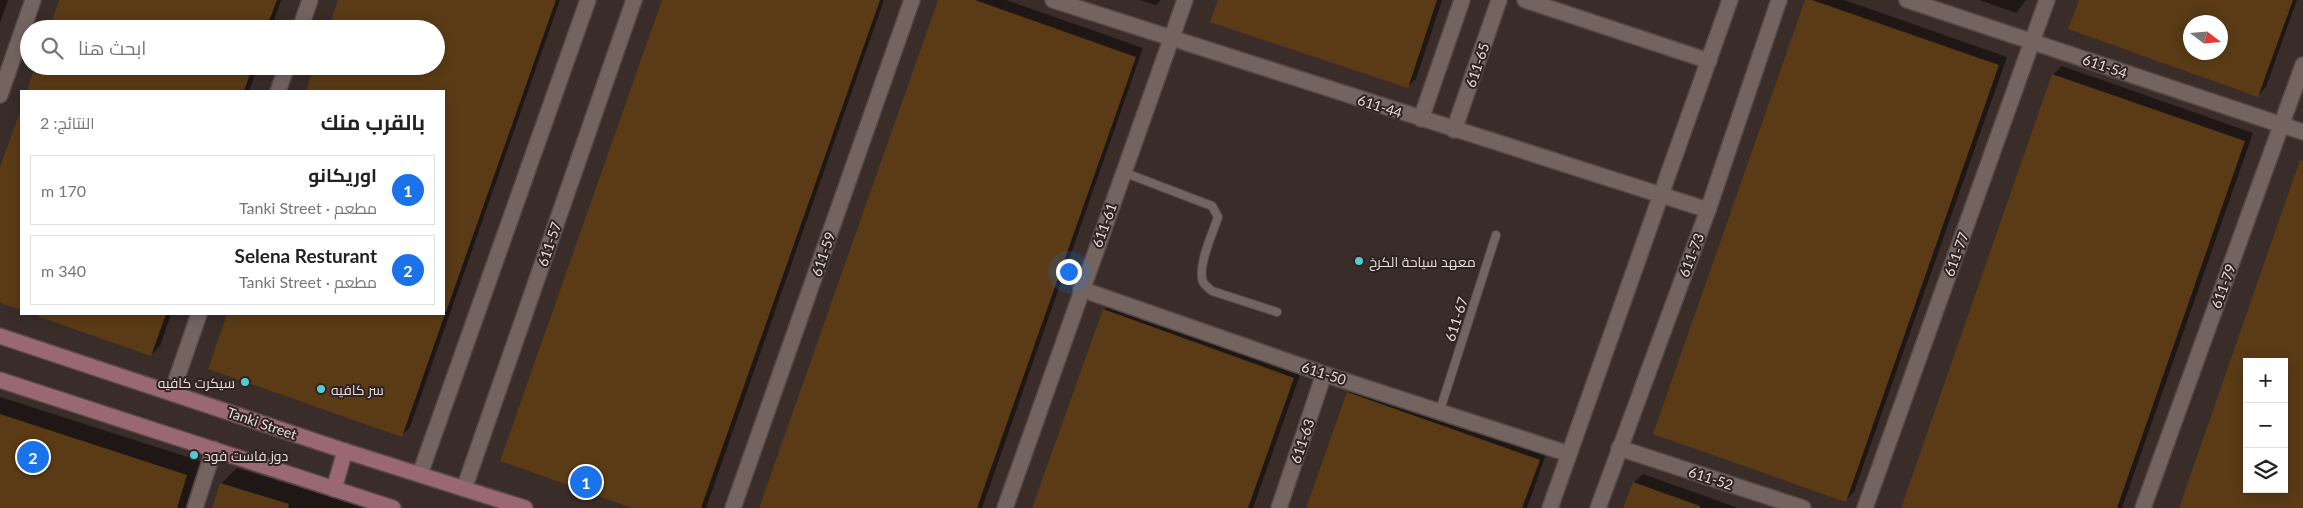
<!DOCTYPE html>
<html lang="ar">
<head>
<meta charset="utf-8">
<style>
  :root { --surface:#fff; --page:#f6f6f6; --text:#222; --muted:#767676; --line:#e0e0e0; --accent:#1a73e8 }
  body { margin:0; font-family:Lato,Cairo,sans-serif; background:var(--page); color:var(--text); direction:rtl }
  .controls { position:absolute; right:15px; bottom:15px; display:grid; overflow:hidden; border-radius:0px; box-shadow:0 2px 12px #0003 }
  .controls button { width:45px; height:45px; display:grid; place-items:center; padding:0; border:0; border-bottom:1px solid var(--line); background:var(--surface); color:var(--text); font:25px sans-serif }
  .compass { position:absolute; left:2183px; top:15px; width:45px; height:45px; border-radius:50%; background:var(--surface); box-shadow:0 2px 12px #0003; rotate:106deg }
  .you { position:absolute; left:1068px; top:271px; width:18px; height:18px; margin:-12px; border:4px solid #fff; border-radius:50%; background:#1a73e8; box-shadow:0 0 0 8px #1a73e833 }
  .badge { display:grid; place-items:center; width:32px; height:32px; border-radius:50%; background:var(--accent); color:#fff; font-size:16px; font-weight:700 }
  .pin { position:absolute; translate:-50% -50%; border:2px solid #fff; box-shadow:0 1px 5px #0006 }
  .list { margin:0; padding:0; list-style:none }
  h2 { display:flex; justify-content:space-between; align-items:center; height:65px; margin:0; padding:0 20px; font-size:21px }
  h2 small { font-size:16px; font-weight:400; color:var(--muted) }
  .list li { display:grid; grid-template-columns:32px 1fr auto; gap:15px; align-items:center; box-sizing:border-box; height:70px; margin:0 10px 10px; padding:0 10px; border:1px solid var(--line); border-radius:0px }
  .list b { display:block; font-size:19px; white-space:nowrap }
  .list p { margin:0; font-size:16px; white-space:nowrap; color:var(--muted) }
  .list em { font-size:16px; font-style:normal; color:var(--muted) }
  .icon { flex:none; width:28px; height:28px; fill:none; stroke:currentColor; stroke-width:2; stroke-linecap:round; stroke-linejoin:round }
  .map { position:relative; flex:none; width:2303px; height:508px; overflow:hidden; direction:ltr }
  .search { position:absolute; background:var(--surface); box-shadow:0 2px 12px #0003; left:20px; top:20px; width:425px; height:55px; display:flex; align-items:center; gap:12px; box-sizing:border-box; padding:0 18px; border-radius:28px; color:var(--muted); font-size:19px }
  .panel { position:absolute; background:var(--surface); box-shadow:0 2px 12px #0003; left:20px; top:90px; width:425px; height:225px; border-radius:0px; direction:rtl }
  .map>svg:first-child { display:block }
  .shadow { fill:#0007; fill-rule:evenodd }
  .building { fill:#5a3b16; fill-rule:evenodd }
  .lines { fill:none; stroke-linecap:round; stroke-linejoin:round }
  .lane-casing { stroke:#544946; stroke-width:10 }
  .street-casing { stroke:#544946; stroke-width:18 }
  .secondary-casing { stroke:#544946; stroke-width:18 }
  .lane { stroke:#736460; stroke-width:8 }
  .street { stroke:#736460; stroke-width:15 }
  .secondary { stroke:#9a6872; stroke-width:15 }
  .poi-dot { fill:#51ccd1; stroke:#2f221f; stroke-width:2 }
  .labels { text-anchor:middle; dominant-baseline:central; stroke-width:4; stroke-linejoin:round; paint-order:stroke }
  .street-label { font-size:14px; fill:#e7dedc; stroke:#2f221f }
  .poi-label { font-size:14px; fill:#e7dedc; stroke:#2f221f; text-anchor:start }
</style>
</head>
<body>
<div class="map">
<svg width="2303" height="508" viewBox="0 0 2303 508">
  <rect width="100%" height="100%" fill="#392c29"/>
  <g class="shadow">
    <polygon points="0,0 8,0 0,23"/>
    <polygon points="60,0 281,0 271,29 50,29"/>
    <polygon points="339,0 560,0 410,427 401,436 209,368 229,314 444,314 444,91 307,91 316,66 436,66 436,29"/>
    <polygon points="663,0 884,0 706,508 636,508"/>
    <polygon points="939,0 1006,0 1143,48 982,508 760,508"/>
    <polygon points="1140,0 1161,0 1156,5"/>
    <polygon points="1219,0 1442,0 1416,79 1407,87"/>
    <polygon points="1806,0 1844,0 2007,57 1854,492 1846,500"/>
    <polygon points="1979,0 2026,0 2016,13"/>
    <path d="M2080 0H2297L2266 87 2258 95ZM2190 22H2220V52H2190Z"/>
    <polygon points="37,66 258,66 249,91 28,91"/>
    <polygon points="2062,66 2253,133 2122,508 1902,508 2053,75"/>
    <polygon points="21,110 21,309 0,302 0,171"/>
    <polygon points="1112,301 1302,369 1253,508 1033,508 1104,310"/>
    <polygon points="35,314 171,314 160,346 151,355"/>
    <polygon points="1357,384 1547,451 1527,508 1307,508 1349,392"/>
    <polygon points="0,397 200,461 185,508 0,508"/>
    <polygon points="237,468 365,508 214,508 221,484"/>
    <polygon points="1643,474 1738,508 1625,508 1634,482"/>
  </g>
  <g class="building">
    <polygon points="59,0 277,0 266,29 49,29"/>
    <polygon points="338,0 556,0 446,312 444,311 444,91 306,91 314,66 436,66 436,29 328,29"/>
    <polygon points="662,0 880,0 701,508 632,508 500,461"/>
    <polygon points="938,0 975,0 1136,57 977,508 759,508"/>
    <polygon points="1218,0 1437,0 1408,88 1210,22"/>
    <polygon points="1805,0 1812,0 1999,65 1846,502 1653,434"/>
    <path d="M2079 0H2293L2258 97 2068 29ZM2190 22H2220V52H2190Z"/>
    <polygon points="35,66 253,66 244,91 27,91"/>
    <polygon points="2052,74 2245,141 2117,508 1901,508"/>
    <polygon points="19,114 21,114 21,310 0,303 0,167"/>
    <path d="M2300 160 2303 161V508H2179ZM2247 362H2284V489H2247Z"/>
    <polygon points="1103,309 1294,378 1248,508 1032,508"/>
    <polygon points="38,314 166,314 151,356 37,316"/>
    <polygon points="227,314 445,314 402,437 208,369"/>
    <polygon points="1347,392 1540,460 1522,508 1306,508"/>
    <polygon points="0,414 187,475 177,508 0,508"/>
    <polygon points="1633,482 1700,506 1700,508 1623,508"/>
    <polygon points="220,483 289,504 288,508 212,508"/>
  </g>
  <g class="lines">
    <g class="lane-casing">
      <g id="lane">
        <path d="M1123 172 1212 206 1218 217C1213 233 1197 266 1203 282 1205 286 1209 288 1212 291L1277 312"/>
        <polyline points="1440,410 1496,235"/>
      </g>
    </g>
    <g class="street-casing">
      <g id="street">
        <polyline points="1053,0 1708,210"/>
        <polyline points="1525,0 1709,61"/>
        <polyline points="1907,0 2303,132"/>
        <polyline points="300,29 310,0"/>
        <polyline points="278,91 287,66"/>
        <polyline points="0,95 33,0"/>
        <polyline points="1421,119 1462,0"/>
        <polyline points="1454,130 1499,0"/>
        <polyline points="1081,289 1324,374 1569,454"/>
        <polyline points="172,392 199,314"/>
        <polyline points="1619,448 1803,508"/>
        <polyline points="420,474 588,0"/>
        <polyline points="464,489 634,0"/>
        <polyline points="195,508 214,449"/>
        <polyline points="733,508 912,0"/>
        <polyline points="1005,508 1185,0"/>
        <polyline points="1279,508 1324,374"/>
        <polyline points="1550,508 1730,0"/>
        <polyline points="1598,508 1708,210 1779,0"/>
        <polyline points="1865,508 2047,0"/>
        <polyline points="2143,508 2303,65"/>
      </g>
    </g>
    <g class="secondary-casing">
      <g id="secondary">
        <polyline points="0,336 345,451 525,508"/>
        <polyline points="0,380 393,508"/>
        <polyline points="334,489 345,451"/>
      </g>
    </g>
    <use href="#lane" class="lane"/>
    <use href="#street" class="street"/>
    <use href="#secondary" class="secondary"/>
  </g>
  <g class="poi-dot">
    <circle cx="1359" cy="261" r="5"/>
    <circle cx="245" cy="382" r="5"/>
    <circle cx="321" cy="389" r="5"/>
    <circle cx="194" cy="455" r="5"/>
  </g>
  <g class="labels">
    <g class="street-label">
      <text transform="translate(1477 65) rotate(-71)">611-65</text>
      <text transform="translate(2105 66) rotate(19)">611-54</text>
      <text transform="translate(1380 106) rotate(18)">611-44</text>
      <text transform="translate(1104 225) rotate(-70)">611-61</text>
      <text transform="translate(549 244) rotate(-71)">611-57</text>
      <text transform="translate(823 254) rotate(-71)">611-59</text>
      <text transform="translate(1956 254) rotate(-70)">611-77</text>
      <text transform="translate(1691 255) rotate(-69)">611-73</text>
      <text transform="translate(2223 286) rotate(-70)">611-79</text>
      <text transform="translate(1456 319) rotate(-72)">611-67</text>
      <text transform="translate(1324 373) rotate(18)">611-50</text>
      <text transform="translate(262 423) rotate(19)">Tanki Street</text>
      <text transform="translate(1302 441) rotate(-71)">611-63</text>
      <text transform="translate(1711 478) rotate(18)">611-52</text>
    </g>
    <g class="poi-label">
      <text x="1369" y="261">معهد سياحة الكرخ</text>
      <text x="235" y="382" text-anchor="end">سيكرت كافيه</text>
      <text x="331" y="389">سر كافيه</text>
      <text x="204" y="455">دوز فاست فود</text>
    </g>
  </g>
</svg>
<div class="controls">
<button>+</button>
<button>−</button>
<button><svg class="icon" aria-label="layers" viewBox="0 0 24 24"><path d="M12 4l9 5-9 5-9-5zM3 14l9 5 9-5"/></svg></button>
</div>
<svg class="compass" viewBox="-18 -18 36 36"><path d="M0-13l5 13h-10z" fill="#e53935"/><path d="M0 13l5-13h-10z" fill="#767676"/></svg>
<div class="you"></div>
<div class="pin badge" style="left:586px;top:482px">1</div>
<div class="pin badge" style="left:33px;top:457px">2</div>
<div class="search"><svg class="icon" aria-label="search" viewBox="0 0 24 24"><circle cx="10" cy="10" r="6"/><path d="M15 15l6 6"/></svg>ابحث هنا</div>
<section class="panel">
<h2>بالقرب منك<small>النتائج: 2</small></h2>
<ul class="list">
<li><span class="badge">1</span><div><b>اوريكانو</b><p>مطعم · Tanki Street</p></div><em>170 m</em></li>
<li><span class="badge">2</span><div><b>Selena Resturant</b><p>مطعم · Tanki Street</p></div><em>340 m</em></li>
</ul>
</section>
</div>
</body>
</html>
